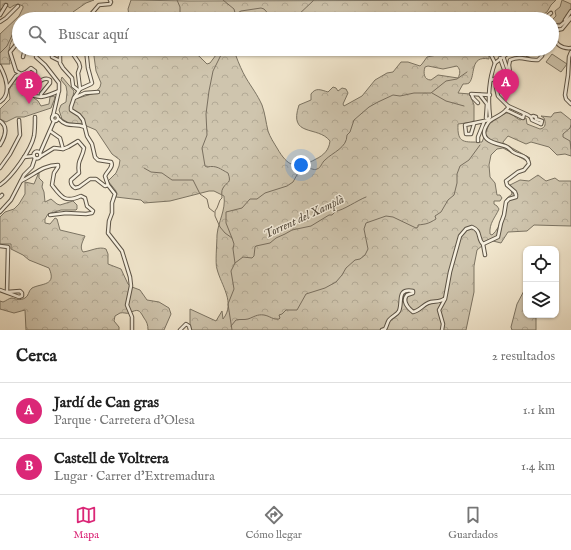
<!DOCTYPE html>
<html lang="es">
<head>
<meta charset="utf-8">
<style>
  :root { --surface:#fff; --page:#f2f2f2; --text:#222; --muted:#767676; --line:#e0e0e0; --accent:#db2777 }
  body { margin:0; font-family:"IM FELL English",serif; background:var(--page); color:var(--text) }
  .controls { position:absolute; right:12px; bottom:12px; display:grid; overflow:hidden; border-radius:8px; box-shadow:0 1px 3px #0004 }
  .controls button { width:36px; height:36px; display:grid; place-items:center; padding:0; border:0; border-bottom:1px solid var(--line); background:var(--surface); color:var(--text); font:20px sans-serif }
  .you { position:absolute; left:301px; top:165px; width:14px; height:14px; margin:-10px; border:3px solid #fff; border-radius:50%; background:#1a73e8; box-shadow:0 0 0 6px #1a73e833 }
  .badge { display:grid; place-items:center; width:26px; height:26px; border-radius:50%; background:var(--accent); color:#fff; font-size:13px; font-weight:700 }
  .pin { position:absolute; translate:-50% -33px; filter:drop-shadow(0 1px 2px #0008) }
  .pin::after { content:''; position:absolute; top:21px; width:14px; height:12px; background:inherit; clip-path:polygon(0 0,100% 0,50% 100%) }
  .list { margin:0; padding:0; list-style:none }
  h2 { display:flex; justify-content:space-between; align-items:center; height:52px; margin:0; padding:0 16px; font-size:17px }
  h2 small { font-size:13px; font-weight:400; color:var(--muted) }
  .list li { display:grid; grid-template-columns:26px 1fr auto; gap:12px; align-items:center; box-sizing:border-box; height:56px; padding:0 16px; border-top:1px solid var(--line) }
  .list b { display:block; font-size:15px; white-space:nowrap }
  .list p { margin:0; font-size:13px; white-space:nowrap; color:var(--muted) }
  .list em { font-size:13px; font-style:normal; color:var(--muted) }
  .icon { flex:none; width:22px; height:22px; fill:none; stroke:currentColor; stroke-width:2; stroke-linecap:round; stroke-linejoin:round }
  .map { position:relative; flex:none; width:571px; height:330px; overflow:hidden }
  .search { position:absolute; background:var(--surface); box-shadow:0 1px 3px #0004; left:12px; right:12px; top:12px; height:44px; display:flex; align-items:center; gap:10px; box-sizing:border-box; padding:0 14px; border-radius:22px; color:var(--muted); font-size:15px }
  .sheet { height:164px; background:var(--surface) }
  nav { display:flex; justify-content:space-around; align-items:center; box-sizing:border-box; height:56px; border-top:1px solid var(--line); background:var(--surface); font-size:11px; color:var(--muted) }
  nav a { display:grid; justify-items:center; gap:2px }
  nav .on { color:var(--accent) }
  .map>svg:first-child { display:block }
  .forest { fill:url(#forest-crowns); stroke:#7c7463; fill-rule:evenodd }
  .park { fill:url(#park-tufts); stroke:#7c7463 }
  .garden { fill:#cfc5ae; stroke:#7c7463 }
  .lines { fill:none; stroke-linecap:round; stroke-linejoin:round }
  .stream { stroke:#796f5f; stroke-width:1 }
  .minor-casing { stroke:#5c5345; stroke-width:4.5 }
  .minor { stroke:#f6efde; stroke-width:2.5 }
  .labels { text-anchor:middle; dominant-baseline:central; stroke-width:3; stroke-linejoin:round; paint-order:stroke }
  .water-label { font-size:12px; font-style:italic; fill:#584f42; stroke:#f6efde }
</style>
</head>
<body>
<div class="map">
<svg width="571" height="330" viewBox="0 0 571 330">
  <defs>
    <pattern id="forest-crowns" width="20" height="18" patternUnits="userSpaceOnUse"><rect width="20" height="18" fill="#cfc5ae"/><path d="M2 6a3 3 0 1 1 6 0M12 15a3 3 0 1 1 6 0" fill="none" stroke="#b2a995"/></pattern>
    <pattern id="park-tufts" width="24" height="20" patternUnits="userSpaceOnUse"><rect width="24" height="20" fill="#cfc5ae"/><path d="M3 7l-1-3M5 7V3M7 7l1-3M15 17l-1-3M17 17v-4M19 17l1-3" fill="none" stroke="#b2a995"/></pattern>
  </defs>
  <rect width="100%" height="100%" fill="#f1e6cd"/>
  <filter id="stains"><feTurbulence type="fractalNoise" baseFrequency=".005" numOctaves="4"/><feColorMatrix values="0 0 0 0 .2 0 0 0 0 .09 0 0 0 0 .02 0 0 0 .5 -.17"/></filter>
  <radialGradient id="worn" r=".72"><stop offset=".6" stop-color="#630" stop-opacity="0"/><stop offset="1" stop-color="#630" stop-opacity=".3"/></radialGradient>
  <g class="forest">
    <path d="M0 0H94L86 3 73 12 72 14 74 19H19V33C8 40 8 52 10 64H0V34L19 16 23 8V6C17 3 14 5 10 8L6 5 0 10Z"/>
    <polygon points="131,0 189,1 556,0 551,5 547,12 535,19 127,19 129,16 128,9"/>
    <path d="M93 49H190L200 57 207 64 210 63 216 55 212 52 214 49H239L236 56C239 64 242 71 246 78 252 88 257 94 262 105 265 113 266 123 268 131 270 137 274 143 277 148 288 167 296 170 316 159 324 155 329 150 330 141 318 125 288 138 299 105L311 100V94C316 87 321 90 328 92L333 87 336 88 338 91 342 88 346 89 348 93 343 104 344 106 362 96 375 80 387 73 393 72 401 62H408L420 66 422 64 427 57 437 55 443 49H476L483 54 489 56V59C469 55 476 76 469 83 468 84 464 84 463 84L458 93 470 94 474 105V122L458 124C457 144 464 142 482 142L490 122 506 113C512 112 515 118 520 120L526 118 527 124 540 129C546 128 546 123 544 118L541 116 551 117 554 113 561 112 571 120V156L565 154 557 155 549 147 531 142 526 144 508 136 503 142V143L530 158 529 159 525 160 503 148 497 149 491 155 489 165 490 177 495 183 497 195H500L502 198 500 201H494V204L497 206 499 209C495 218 489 223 490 234L492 235C502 227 503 210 506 199L512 194 510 185 520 180 529 181 538 175 546 181 555 178 559 181H571V226L534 225 527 231 508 232 501 243 489 240 477 250 474 266V292L466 330H190V309L216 321 222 311 223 319C236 303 221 285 217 269 215 264 217 243 217 235 218 222 226 210 224 196L214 191H209L170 201 144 203 141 200 116 197V191L108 181 116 173 119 166 120 160 112 154 96 130 82 124 69 123 62 119 59 110 61 105 66 102 67 92 66 86 61 80 62 77 74 91 73 96 75 99 95 93 100 87 101 83 96 71ZM428 66 443 69 457 66C461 70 460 74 458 78L438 75 431 80C424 80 423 73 425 67Z"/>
    <path d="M283 49H344C334 57 322 53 311 53 303 53 296 55 288 55Z"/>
    <polygon points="31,73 32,74 28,78 27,83 32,89 31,90 21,85 18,86 38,101 41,106 49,104 50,97 54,96 55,98 51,108 24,117 16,117 6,122 0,119 0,109 10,99 9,90 15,80 19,78 25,79"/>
    <path d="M39 172V178L43 182 42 187 44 192 45 202 51 199 57 204 60 205 73 201 77 205V209L76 210H61L48 214 45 219V223L50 224 55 218 57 219 60 230 85 236C83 241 79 247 83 252 91 251 99 246 106 249L108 254V264L121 269 128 284 132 287 140 290 147 300 159 302 169 308 171 314 164 330H148C148 325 147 322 144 318 139 309 138 309 129 313 127 314 123 312 120 313L115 316 114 321 119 327V330H26L25 310 14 313 0 309V301L3 302C6 301 9 298 12 298 16 299 20 301 25 298 29 296 28 291 32 288 42 283 57 286 49 268L29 260 23 255 11 249V244H0V217L5 212 14 209 19 204 25 194V182L34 184Z"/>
    <polygon points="526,287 526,315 536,315 536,330 512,330 511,327 517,304"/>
  </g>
  <polygon class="park" points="562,0 571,4 571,9 561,23 554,24 553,19 556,16 555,11 560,7"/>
  <polygon class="garden" points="552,54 567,64 561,72 546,62"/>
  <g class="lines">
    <g class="stream">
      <polyline points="177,0 180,7 180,16 183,16 184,19"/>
      <polyline points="223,0 234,9 235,13"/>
      <polyline points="234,15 241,11 261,8 264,9 273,19"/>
      <polyline points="40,19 47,13 51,13"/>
      <polyline points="277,19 290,19 296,17 314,0"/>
      <path d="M224 49 213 71 209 91 206 114 207 135 202 148 205 166 207 167C217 165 220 169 228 173 232 184 227 181 223 188 221 191 222 195 222 198L220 200 217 208 215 211V216L220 227 225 233 232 238 234 244 233 249 235 263 231 271 234 289 228 304 232 330"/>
      <polyline points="0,53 7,46 14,31 19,27"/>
      <polyline points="432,93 446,101 464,106"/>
      <polyline points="571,125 570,128 563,134 563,137 570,141 571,149"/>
      <polyline points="144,168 151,172 162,173 172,180 193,180 200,194 207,199 209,208 214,212"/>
      <path d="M232 238 226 223V212L242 208 250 199H257L265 193 287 186 293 182 298 173 305 167C309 167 314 171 317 169 321 168 322 162 325 160 333 152 347 148 347 135L350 132 354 120 369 107 378 102 393 95 400 96 414 93H431L446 81 457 79 467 72"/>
      <path d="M235 263 243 257 252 258 254 256 255 247 256 246 270 243 276 238 285 234 292 230 311 226 329 215H332L336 211C342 211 358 200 366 197"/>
      <path d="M231 326 236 320C240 319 244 320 248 319 254 317 257 314 264 315 270 316 273 320 279 319L280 318 279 315 282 314 286 310H297L306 294 325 288 336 282 342 275 346 268 355 260 360 259 365 255 368 249 364 229 366 223 386 216 393 217 416 228 418 227V225C426 224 428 224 436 219L435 216 441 212 448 200 454 195 457 183V174L460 166 469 160 480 145"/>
    </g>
    <g class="minor-casing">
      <g id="minor">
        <polyline points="0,15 6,5"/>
        <polyline points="87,19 99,5 110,4 111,2 110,0"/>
        <polyline points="544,19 551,13"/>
        <polyline points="565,20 571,11"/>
        <polyline points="0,22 6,18 18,6"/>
        <polyline points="552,25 560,26 571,17"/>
        <polyline points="552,31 562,29 571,18"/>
        <path d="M552 33 554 34C554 44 562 49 571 48"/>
        <polyline points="19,41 10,52 16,71 21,74"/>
        <polyline points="37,49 36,57 45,65 59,83 59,90 53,116"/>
        <polyline points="52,49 52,57 60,61"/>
        <polyline points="60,49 60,63 63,68 72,78 73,86 78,90"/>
        <polyline points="67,49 68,53 73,54"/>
        <path d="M73 49V54L79 63 80 67 78 73 80 89 74 98 71 107V110L79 115 83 120 87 136 92 144 95 157 98 160 111 162C114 167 107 171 105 176L108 185 115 194 112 203V213L109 221 108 233 122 251 130 277 131 286 127 305 132 317V330"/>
        <polyline points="484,49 489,49"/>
        <polyline points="489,49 491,55 495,63"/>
        <polyline points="571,52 569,57 568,75 565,95 566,99 571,104"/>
        <polyline points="525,55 529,54 527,49"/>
        <polyline points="503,56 508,71"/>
        <polyline points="23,57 25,49"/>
        <polyline points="495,63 507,54 521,49"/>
        <path d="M0 66C6 77 12 94 0 102"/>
        <polyline points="491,80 506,75 500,58"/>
        <path d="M20 86C24 88 27 91 30 94 39 100 50 95 59 91"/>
        <path d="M8 87 16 76 26 72 31 68 35 71V75L30 83 31 86 33 87C38 83 44 76 50 80V83L41 94V97"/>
        <polyline points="80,89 91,84 92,83 88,68 86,49"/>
        <polyline points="471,94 490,95"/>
        <polyline points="472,95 473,98 478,103 477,102"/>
        <polyline points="480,95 487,104 486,118 488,119"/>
        <polyline points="74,98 85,93 98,92"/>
        <polyline points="508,106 528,115 531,117 532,120 541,124"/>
        <polyline points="506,110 523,118 524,114"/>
        <circle cx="55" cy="118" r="3"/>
        <polyline points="531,117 533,116 536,117 536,119 542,121 541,124"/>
        <path d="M59 119C68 129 74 122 85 127"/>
        <path d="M488 120 490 117C488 100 489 79 495 63"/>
        <path d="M0 121C9 127 5 137 0 145"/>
        <polyline points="474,124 471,134 466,134 465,125 489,120"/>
        <polyline points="50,131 60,138 63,149"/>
        <polyline points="478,141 478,137 484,122"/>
        <circle cx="37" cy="155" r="3.5"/>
        <polyline points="40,153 54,121"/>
        <path d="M41 156 54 148 63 149 68 147 78 141 84 148C82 160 77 159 79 173L71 180C70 184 72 186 75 188L79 187 90 179H96L105 186 108 185"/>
        <polyline points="24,157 34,156"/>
        <polyline points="0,168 10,154 20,135 19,120"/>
        <path d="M21 181C34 175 43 165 58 165V167L54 173 52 185C62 198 65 203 81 196L85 198 87 206 93 211 92 213 86 214 66 213 50 215"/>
        <path d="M0 185C12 177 31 150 34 136 35 130 35 123 35 117"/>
        <polyline points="0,197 2,195"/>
        <polyline points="0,212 11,200 24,175 32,167 35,158"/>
        <polyline points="483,244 485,255"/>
        <polyline points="0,246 8,247 8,249 7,292"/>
        <polyline points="0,290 19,297 22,296 22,293 20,291 7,292"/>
        <polyline points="180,330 186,324 189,326 190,330"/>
        <path d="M382 330 385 329C387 326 387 323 389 320 392 316 397 315 399 311 403 302 396 288 413 291V293L407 295C402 301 407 307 413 312 419 311 422 306 428 303 433 300 439 303 444 299"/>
        <path d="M442 330 443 324 439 310 445 299 450 272 460 236 466 229 472 227C482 231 477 239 483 244L498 237 501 223 504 215 506 202 509 199 516 197V195L515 192 507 185 506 181 518 172 524 170 529 164C528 155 519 156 513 152 510 150 509 147 505 146 494 143 476 140 488 123 491 118 502 116 508 108V106L498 96 496 87C499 82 506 85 511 80L509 65 510 60C522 55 527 61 538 60L542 56 544 49"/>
      </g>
    </g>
    <use href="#minor" class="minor"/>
  </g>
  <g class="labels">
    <g class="water-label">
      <text transform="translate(304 217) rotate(-25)">Torrent del Xamplà</text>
    </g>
  </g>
  <rect width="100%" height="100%" filter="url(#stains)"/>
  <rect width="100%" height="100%" fill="url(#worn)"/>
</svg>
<div class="controls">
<button><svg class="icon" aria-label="locate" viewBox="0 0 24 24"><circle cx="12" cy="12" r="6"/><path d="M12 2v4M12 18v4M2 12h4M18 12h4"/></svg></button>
<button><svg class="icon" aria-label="layers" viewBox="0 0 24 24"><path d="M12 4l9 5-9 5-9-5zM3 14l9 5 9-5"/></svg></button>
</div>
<div class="you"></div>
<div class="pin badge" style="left:506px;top:102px">A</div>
<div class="pin badge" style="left:29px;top:104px">B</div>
<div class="search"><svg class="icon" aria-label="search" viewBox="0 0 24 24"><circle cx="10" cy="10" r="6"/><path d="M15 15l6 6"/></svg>Buscar aquí</div>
</div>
<section class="sheet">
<h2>Cerca<small>2 resultados</small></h2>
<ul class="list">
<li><span class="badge">A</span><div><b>Jardí de Can gras</b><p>Parque · Carretera d'Olesa</p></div><em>1.1 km</em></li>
<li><span class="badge">B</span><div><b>Castell de Voltrera</b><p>Lugar · Carrer d'Extremadura</p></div><em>1.4 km</em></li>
</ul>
</section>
<nav>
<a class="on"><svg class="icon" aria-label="map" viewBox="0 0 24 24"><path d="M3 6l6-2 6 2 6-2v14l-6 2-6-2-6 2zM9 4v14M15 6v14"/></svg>Mapa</a>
<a><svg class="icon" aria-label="directions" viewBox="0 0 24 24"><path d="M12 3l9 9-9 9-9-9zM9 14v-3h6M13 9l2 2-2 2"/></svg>Cómo llegar</a>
<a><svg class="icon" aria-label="saved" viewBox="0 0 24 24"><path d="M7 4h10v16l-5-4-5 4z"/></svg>Guardados</a>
</nav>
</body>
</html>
